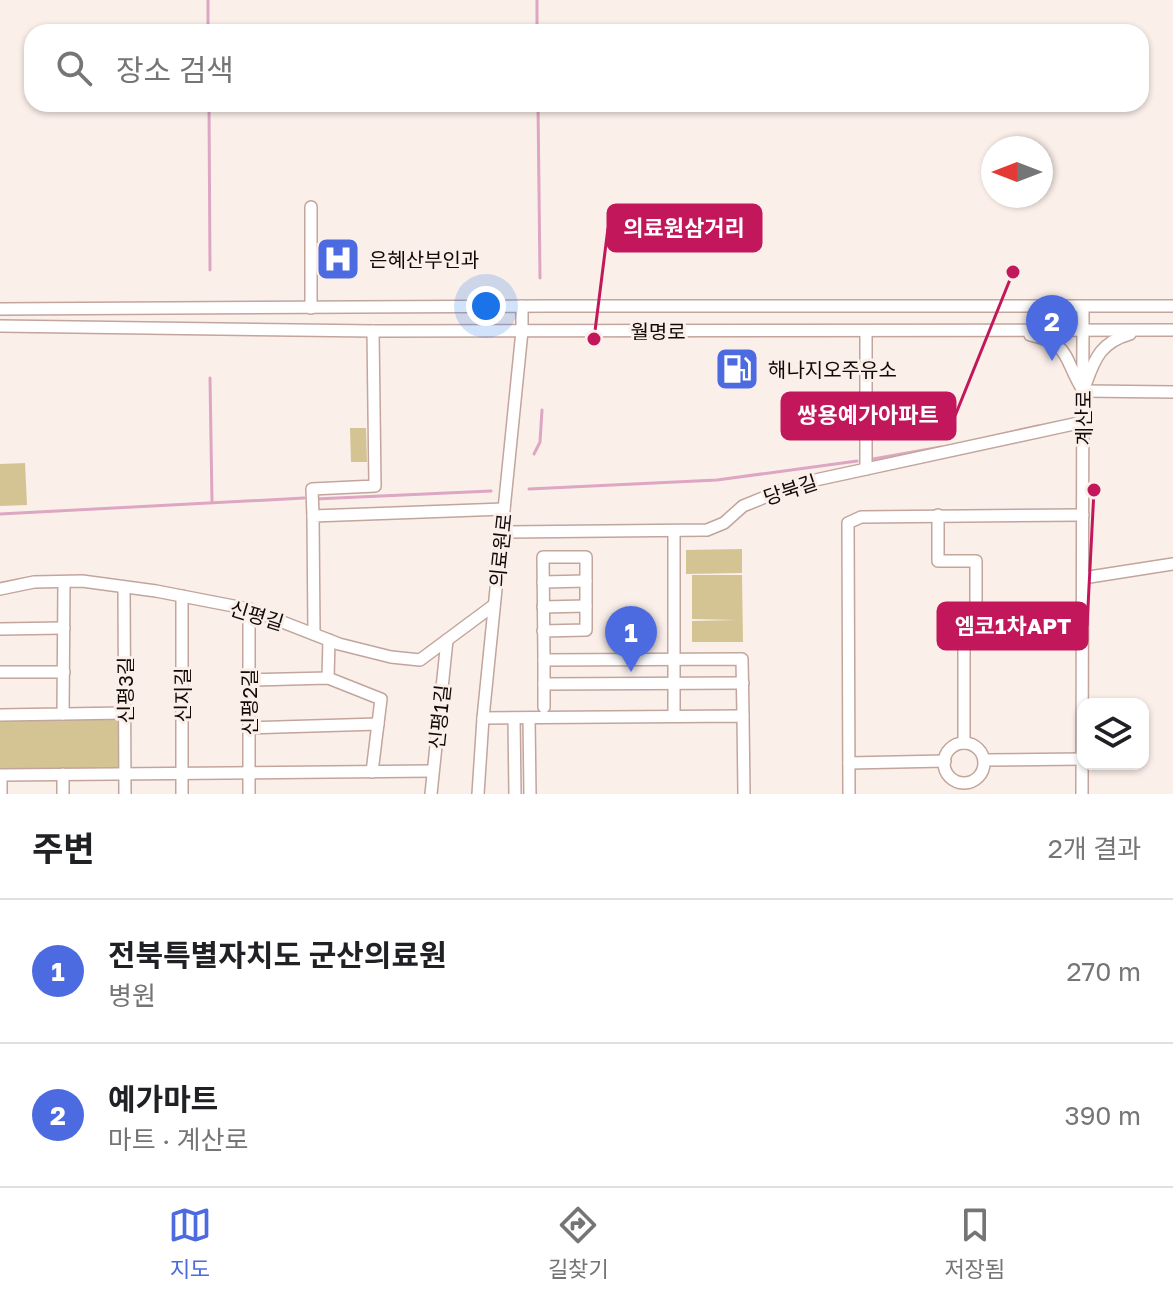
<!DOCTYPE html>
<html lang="ko">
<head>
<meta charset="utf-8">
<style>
  :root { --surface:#fff; --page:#f6f6f6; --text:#202124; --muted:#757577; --line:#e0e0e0; --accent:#4d6be0 }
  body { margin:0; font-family:"Golos Text","Noto Sans KR",sans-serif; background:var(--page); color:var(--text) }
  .controls { position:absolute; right:24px; bottom:24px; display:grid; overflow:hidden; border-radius:16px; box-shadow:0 2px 6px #0004 }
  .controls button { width:72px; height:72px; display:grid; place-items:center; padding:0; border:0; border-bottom:2px solid var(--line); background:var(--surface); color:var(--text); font:40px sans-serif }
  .compass { position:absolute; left:981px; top:136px; width:72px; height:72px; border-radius:50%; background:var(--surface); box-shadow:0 2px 6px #0004; rotate:270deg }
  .you { position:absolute; left:486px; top:306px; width:28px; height:28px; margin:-20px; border:6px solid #fff; border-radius:50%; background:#1a73e8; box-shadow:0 0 0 12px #1a73e833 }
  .badge { display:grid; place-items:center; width:52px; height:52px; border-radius:50%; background:var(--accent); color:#fff; font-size:26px; font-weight:700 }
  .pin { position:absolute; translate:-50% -66px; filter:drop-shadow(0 2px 4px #0008) }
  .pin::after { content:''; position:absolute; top:42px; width:28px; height:24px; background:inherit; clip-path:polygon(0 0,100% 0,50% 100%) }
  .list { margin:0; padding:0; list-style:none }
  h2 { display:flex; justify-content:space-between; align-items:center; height:104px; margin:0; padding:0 32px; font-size:34px }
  h2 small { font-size:26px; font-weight:400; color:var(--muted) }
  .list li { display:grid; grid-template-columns:52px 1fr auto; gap:24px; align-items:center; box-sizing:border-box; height:144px; padding:0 32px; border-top:2px solid var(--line) }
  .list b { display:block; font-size:30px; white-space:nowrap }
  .list p { margin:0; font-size:26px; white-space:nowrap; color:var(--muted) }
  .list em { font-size:26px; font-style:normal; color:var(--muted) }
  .icon { flex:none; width:44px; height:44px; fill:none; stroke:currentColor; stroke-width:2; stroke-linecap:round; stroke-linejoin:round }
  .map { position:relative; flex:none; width:1173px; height:794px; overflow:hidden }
  .search { position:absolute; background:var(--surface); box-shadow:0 2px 6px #0004; left:24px; right:24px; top:24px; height:88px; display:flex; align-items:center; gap:20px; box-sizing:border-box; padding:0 28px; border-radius:24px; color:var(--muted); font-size:30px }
  .sheet { height:392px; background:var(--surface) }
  nav { display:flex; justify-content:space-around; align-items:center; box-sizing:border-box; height:112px; border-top:2px solid var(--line); background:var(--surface); font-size:22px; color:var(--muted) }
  nav a { display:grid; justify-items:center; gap:4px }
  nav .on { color:var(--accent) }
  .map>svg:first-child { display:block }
  .green { fill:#d4c494 }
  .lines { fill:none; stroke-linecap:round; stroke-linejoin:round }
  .stream { stroke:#dda6c2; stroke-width:3 }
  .minor-casing { stroke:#c2a59c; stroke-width:14 }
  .minor { stroke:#fff; stroke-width:11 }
  .labels { text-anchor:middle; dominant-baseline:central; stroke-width:6; stroke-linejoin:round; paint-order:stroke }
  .poi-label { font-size:20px; fill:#130a07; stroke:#fbefea; text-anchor:start }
  .street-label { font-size:20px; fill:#130a07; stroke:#fbefea }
  .leader { fill:none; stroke:#c2185b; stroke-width:3 }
  .callout-dot { fill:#c2185b; stroke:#fbefea; stroke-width:3 }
  .callout { fill:#c2185b; stroke:#c2185b; stroke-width:3 }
  .callout-label { font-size:22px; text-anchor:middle; font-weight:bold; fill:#fff }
</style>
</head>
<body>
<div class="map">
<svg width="1173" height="794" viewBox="0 0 1173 794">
  <rect width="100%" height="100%" fill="#fbefea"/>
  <g class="green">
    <polygon points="350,428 366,428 367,462 351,462"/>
    <polygon points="25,463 27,505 0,506 0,464"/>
    <polygon points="742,549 742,573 686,574 686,550"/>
    <polygon points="692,575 742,575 743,642 692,642 692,621 737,620 692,619"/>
    <polygon points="120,716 120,771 0,773 0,718"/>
  </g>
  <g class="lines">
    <g class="stream">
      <polyline points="208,0 208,32"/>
      <polyline points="537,0 537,32"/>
      <polyline points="209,104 210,270"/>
      <polyline points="538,104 540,278"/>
      <polyline points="210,378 212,502"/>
      <polyline points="995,436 1038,426"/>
      <polyline points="534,454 540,442 542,410"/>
      <polyline points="873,459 941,447"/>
      <polyline points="529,489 717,480 857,461"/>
      <polyline points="315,499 491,491"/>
      <polyline points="0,514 304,498"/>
    </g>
    <g class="minor-casing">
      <g id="minor">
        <polyline points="311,308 311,207"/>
        <polyline points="0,309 547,306 1173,306"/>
        <polyline points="0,326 373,331 1173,330"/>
        <polyline points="866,331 866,469"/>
        <path d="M1030 335C1070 344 1063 356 1081 387"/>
        <path d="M1086 383C1095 357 1102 342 1130 334"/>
        <polyline points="1083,391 1173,392"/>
        <polyline points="938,515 938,561 976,561 976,626 964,641 964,743"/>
        <polyline points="313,516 312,489 375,486 373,331"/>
        <polyline points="674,531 674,716"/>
        <polyline points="502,532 707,530 724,523 743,506 797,484 1083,422"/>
        <polyline points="1083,578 1173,564"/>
        <polyline points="543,582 586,581"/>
        <polyline points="124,587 125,794"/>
        <polyline points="0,589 34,582 82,581 156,591 249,609 339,644 391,657 420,660 494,605"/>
        <polyline points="182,596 182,794"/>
        <polyline points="543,607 586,606"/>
        <polyline points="249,609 249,794"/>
        <polyline points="950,626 964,641"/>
        <polyline points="0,629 64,628"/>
        <polyline points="543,631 586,630 586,557 543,557 544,660 742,659 743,716"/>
        <polyline points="314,634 313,516 504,509"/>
        <polyline points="544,660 544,684 743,683"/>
        <polyline points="0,672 64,672"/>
        <polyline points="328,678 329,640"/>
        <polyline points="249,680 328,678 381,699 372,772"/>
        <polyline points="544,684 544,707"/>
        <polyline points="63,714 125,713"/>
        <polyline points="0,715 63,714 64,582"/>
        <polyline points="483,718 743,716 744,794"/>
        <polyline points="514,718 515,794"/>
        <polyline points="529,718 530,794"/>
        <polyline points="249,728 378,724"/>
        <circle cx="964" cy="763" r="20"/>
        <polyline points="984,760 1083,759"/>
        <polyline points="849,763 945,761"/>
        <polyline points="63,774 63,794"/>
        <polyline points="1,794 1,775 433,771"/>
        <polyline points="431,794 447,640"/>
        <polyline points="478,794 483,718 522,331 522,306"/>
        <polyline points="849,794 848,523 861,517 1083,515"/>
        <polyline points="1082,794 1083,307"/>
      </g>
    </g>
    <use href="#minor" class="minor"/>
  </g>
  <defs>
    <g id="hospital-square" transform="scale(2.3)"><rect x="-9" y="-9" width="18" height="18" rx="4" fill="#4d6be0" stroke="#fbefea"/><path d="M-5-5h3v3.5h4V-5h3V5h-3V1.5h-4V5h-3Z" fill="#fff"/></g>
    <g id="fuel-square" transform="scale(2.3)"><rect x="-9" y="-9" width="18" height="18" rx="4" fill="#4d6be0" stroke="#fbefea"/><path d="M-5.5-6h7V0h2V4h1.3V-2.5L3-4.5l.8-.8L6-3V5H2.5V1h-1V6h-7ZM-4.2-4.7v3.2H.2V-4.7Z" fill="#fff"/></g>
  </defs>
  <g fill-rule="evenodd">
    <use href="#hospital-square" x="338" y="259"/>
    <use href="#fuel-square" x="737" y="369"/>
  </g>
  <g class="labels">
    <g class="poi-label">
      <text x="369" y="259">은혜산부인과</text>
      <text x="768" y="369">해나지오주유소</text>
    </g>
    <g class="street-label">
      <text x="658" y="331">월명로</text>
      <text transform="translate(1083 418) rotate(-90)">계산로</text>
      <text transform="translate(790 489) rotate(-18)">당북길</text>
      <text transform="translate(500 550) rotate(-84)">의료원로</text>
      <text transform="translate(257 615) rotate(17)">신평길</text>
      <text transform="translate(125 690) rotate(-90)">신평3길</text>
      <text transform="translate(182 695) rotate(-90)">신지길</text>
      <text transform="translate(249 702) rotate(-90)">신평2길</text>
      <text transform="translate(439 717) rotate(-84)">신평1길</text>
    </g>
  </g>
  <path class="leader" d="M594 339L608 228M1013 272L955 416M1094 490L1087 626"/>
  <g class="callout-dot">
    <circle cx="594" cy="339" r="8"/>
    <circle cx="1013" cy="272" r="8"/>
    <circle cx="1094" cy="490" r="8"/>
  </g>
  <g class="callout">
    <rect x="608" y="205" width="153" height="46" rx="8"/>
    <rect x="782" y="393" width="173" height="46" rx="8"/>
    <rect x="938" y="603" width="149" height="46" rx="8"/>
  </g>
  <g class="callout-label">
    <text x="684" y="236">의료원삼거리</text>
    <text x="868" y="423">쌍용예가아파트</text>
    <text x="1013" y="634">엠코1차APT</text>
  </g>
</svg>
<div class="controls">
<button><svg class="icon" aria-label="layers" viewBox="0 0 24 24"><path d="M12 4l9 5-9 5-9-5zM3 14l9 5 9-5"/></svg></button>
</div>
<svg class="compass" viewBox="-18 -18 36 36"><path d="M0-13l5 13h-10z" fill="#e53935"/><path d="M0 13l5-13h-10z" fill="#757577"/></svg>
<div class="you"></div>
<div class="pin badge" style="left:631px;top:672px">1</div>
<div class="pin badge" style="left:1052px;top:361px">2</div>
<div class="search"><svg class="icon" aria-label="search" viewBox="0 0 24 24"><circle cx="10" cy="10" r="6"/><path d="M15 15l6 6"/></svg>장소 검색</div>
</div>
<section class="sheet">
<h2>주변<small>2개 결과</small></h2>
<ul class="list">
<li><span class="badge">1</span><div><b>전북특별자치도 군산의료원</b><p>병원</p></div><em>270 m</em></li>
<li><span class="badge">2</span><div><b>예가마트</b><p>마트 · 계산로</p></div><em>390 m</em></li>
</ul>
</section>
<nav>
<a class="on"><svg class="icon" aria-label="map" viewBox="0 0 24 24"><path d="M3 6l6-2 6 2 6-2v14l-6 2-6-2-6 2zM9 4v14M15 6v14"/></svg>지도</a>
<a><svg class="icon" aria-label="directions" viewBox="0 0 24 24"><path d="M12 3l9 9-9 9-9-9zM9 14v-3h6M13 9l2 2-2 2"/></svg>길찾기</a>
<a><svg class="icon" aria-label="saved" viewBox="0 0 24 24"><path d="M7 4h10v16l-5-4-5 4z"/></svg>저장됨</a>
</nav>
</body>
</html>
